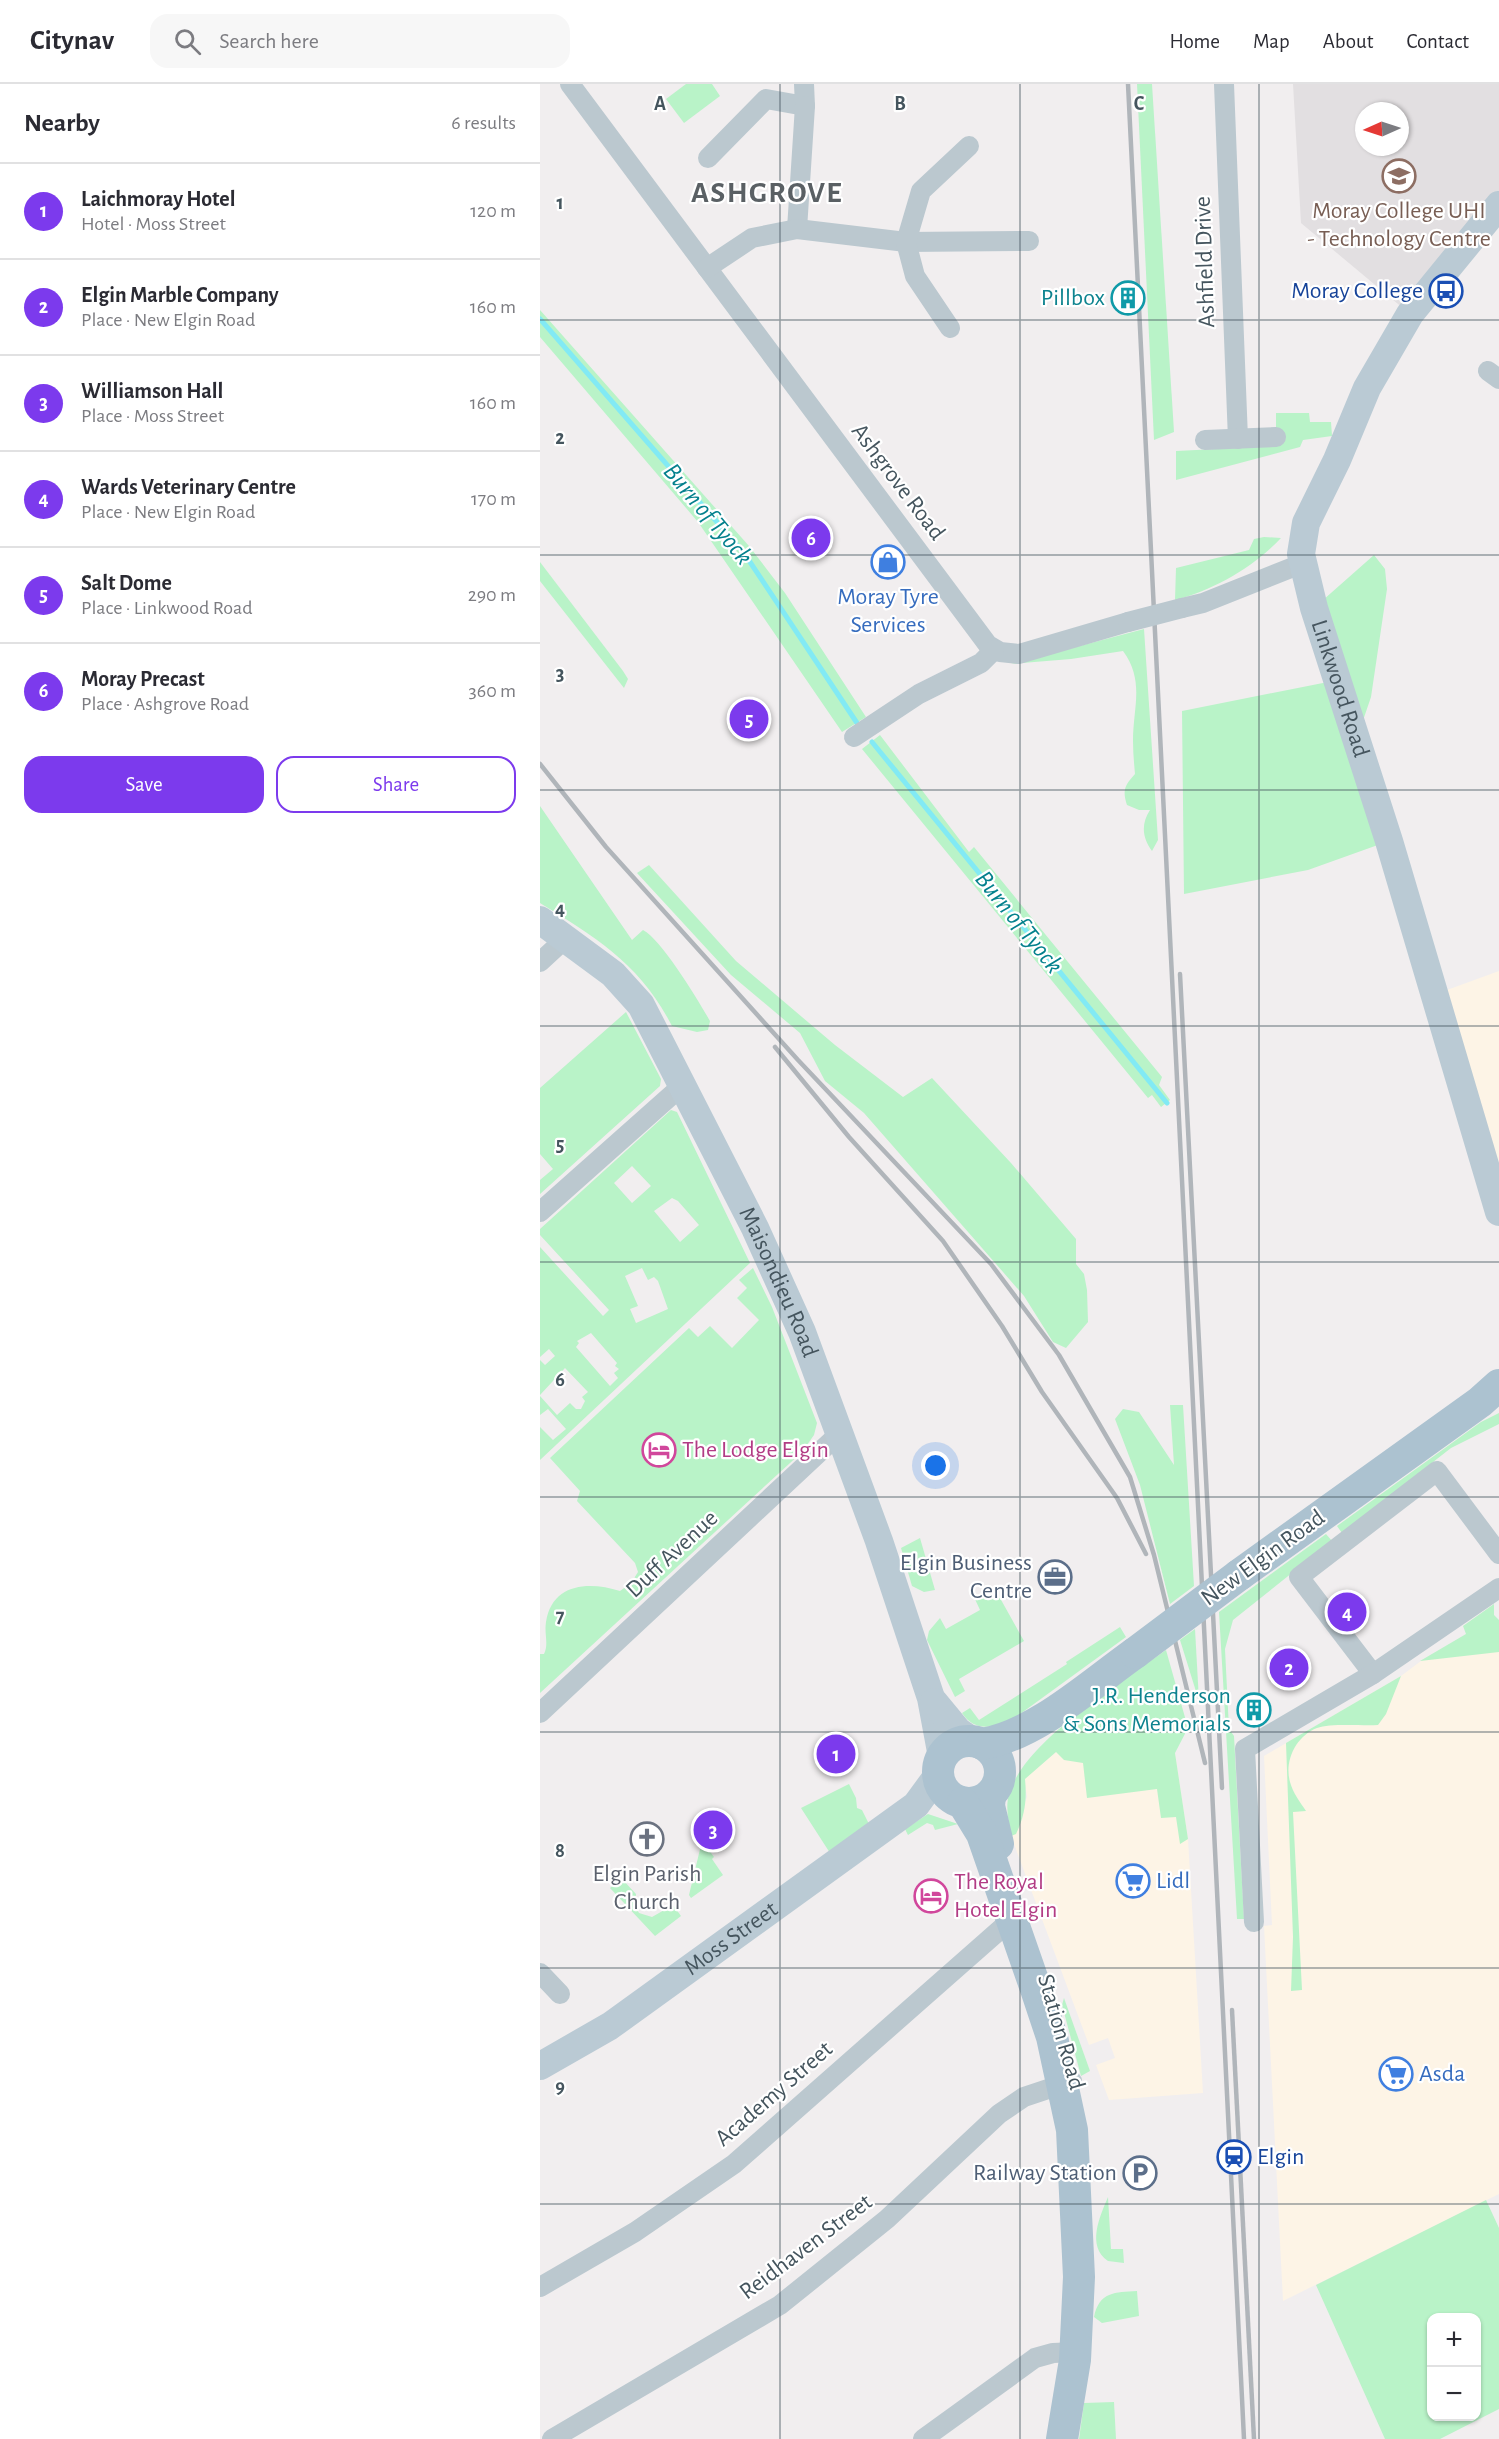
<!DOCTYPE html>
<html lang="en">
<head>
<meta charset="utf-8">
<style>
  :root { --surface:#fff; --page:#f7f7f7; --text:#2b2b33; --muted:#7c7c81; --line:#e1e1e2; --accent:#7c3aed }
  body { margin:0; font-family:"Alegreya Sans",sans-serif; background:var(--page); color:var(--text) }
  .controls { position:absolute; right:18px; bottom:18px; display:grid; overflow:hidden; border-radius:12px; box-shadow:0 2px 4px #0004 }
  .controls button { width:54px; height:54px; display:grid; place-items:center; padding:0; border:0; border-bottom:2px solid var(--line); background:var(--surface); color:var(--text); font:30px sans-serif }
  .compass { position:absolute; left:815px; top:18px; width:54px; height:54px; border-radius:50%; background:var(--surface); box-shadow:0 2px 4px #0004; rotate:267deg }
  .you { position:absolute; left:396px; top:1382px; width:21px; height:21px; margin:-15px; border:4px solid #fff; border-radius:50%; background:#1a73e8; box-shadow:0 0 0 9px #1a73e833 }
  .badge { display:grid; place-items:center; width:39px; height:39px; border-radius:50%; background:var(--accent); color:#fff; font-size:20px; font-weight:700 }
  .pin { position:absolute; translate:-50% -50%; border:3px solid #fff; box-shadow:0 2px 6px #0006 }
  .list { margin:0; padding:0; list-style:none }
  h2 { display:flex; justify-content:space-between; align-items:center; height:78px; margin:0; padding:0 24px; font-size:26px }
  h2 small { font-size:20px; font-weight:400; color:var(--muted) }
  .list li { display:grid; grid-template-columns:39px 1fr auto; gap:18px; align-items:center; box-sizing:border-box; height:96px; padding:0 24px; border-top:2px solid var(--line) }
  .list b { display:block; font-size:22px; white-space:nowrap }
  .list p { margin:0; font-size:20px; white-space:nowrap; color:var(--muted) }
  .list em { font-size:20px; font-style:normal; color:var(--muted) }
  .actions { display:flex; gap:12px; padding:18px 24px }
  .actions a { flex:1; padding:14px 0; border:2px solid var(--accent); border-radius:18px; text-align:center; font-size:21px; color:var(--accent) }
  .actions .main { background:var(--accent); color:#fff }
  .icon { flex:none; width:33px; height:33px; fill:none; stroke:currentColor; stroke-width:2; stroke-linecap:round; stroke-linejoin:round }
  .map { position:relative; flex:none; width:959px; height:2355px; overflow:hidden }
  header { display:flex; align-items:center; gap:36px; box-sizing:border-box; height:84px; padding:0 30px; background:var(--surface); border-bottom:2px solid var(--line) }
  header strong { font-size:28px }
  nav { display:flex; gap:33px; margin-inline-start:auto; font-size:21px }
  .search { width:420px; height:54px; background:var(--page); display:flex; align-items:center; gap:15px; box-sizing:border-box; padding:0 21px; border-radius:18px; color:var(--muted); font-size:22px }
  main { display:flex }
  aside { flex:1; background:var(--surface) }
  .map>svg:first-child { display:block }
  .commercial { fill:#fdf4e6 }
  .education { fill:#e2dfe1; fill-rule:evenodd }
  .green { fill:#b9f3c8; fill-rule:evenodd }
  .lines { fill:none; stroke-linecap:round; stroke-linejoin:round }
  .stream { stroke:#82eaf4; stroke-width:5 }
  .street { stroke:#bbc8cf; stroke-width:20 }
  .secondary { stroke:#bacad4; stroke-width:28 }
  .primary { stroke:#acc2d0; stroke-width:32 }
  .rail { stroke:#b0b5ba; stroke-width:4.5 }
  .street-bridge { stroke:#bbc8cf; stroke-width:20 }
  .primary-bridge { stroke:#acc2d0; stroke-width:32 }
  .grid { fill:none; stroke:#45555e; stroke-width:1.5; stroke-opacity:0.55 }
  .labels { text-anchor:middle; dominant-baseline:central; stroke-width:4.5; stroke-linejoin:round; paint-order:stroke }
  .education-label { font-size:24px; fill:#785e54; stroke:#fff }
  .street-label { font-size:24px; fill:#45555e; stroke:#fff }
  .transit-label { font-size:24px; fill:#164399; stroke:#fff; text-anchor:end }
  .culture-label { font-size:24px; fill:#0d838f; stroke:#fff; text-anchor:end }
  .shop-label { font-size:24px; fill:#366cbe; stroke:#fff; text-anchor:start }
  .hotel-label { font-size:24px; fill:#b23c85; stroke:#fff; text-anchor:start }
  .service-label { font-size:24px; fill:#4e5e75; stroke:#fff; text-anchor:end }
  .worship-label { font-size:24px; fill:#5b616d; stroke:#fff }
  .water-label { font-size:26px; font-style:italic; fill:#04818d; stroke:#fff }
  .district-label { font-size:30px; font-weight:bold; letter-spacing:1.5px; fill:#5a6064; stroke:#fff }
  .grid-label { font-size:20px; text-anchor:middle; font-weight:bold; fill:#45555e; stroke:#fff; stroke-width:4.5; stroke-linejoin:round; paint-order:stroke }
</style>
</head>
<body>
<header>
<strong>Citynav</strong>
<div class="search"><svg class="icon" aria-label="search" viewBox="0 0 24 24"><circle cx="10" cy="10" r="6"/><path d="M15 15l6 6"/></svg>Search here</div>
<nav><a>Home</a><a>Map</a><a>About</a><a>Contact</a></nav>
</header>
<main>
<aside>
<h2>Nearby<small>6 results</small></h2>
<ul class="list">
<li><span class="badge">1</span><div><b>Laichmoray Hotel</b><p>Hotel · Moss Street</p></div><em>120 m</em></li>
<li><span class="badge">2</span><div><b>Elgin Marble Company</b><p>Place · New Elgin Road</p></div><em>160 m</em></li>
<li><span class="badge">3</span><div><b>Williamson Hall</b><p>Place · Moss Street</p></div><em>160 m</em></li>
<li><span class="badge">4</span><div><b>Wards Veterinary Centre</b><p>Place · New Elgin Road</p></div><em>170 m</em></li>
<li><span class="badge">5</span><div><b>Salt Dome</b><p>Place · Linkwood Road</p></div><em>290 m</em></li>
<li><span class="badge">6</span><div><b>Moray Precast</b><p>Place · Ashgrove Road</p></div><em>360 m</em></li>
</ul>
<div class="actions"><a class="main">Save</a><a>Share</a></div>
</aside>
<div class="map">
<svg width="959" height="2355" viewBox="0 0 959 2355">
  <rect width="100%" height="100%" fill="#f1eeef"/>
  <g class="commercial">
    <polygon points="959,887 959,1128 896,910"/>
    <polygon points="959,1550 959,2110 743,2217 724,1842 732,1841 724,1672 861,1592 881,1577"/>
    <polygon points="516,1668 635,1669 648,1755 663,2009 569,2016 556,1981 575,1974 568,1954 549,1961 471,1752 487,1713 484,1695"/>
  </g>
  <path class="education" d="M753 0H959V121L870 230 761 139ZM824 27H860V63H824Z"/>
  <g class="green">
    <polygon points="146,0 172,0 180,12 144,39 126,15"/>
    <polygon points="597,0 612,0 634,348 614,356"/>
    <polygon points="0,226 209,462 245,509 326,633 302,648 158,438 0,253"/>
    <polygon points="736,329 769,329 770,338 791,338 792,352 763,356 760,363 636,396 636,367 736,362"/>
    <path d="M724 453 741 454C714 483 674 506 635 516L636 484 709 466 714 455Z"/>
    <polygon points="834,471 845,485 847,505 831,613 817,654 849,757 768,786 644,810 642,627 798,596 774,524"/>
    <polygon points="0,478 83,587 88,595 84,604 0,497"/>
    <path d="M604 545 618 756 612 767C602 753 601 740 610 726H599L587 721C582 706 585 701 595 690 594 679 593 668 593 657 593 623 605 597 583 567L531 575 471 580Z"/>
    <polygon points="340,651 429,768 434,763 622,993 619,1001 630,1016 621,1023 612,1011 608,1014 322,665"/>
    <path d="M0 722 92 856 103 846C122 856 158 916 170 937L168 946 157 948 132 942C100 880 57 854 0 819Z"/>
    <polygon points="109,781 196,877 295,961 363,1013 392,994 471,1079 536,1155 536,1180 544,1190 547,1206 548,1238 526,1264 513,1258 484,1212 324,1029 285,997 260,949 191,891 97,789"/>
    <polygon points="86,928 121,995 120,1002 0,1110 0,1096 13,1085 0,1070 0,1004"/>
    <path d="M131 1026 137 1028 210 1179 0 1376V1343L13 1356 26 1345 8 1325 0 1331V1312L17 1331 30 1319 36 1325H41L45 1317 42 1313 48 1308 25 1284 0 1311V1276L5 1281 15 1272 9 1265 0 1273V1163L63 1232 69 1226 0 1151V1145ZM92 1082 111 1102 92 1119 74 1099ZM132 1114 138 1117 159 1141 140 1158 114 1127ZM102 1184 108 1196 114 1193 118 1197 128 1225 96 1239 90 1225 98 1222 85 1192ZM51 1249 77 1279 75 1282 79 1285 74 1289 78 1294 70 1302 36 1263 39 1259 37 1257Z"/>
    <path d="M213 1184 232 1223 277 1339 274 1351 262 1368 0 1609V1570H4C9 1559 4 1551 6 1538 12 1499 49 1497 80 1507L91 1499 98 1488 95 1479 37 1417 40 1407 10 1374 149 1244 158 1253 170 1242 192 1264 219 1236 197 1214 207 1204 199 1196Z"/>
    <polygon points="630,1321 643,1321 654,1502 630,1520 600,1401 575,1335 583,1325 599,1328 634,1381"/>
    <polygon points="959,1329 959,1340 911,1364 802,1449 797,1442 941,1338"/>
    <polygon points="786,1450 792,1457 693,1536 685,1565 689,1645 694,1652 704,1835 697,1835 679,1528"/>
    <polygon points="380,1454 395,1506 384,1508 372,1502 361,1464"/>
    <polygon points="440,1512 460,1514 484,1557 419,1595 425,1607 415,1613 387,1556 389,1547 400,1534 406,1545 440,1526 434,1513"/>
    <polygon points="954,1520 954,1531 959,1536 959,1568 880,1577 926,1550 923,1542"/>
    <path d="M580 1543 586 1553 469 1638C450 1644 434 1647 422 1629L430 1624 439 1636 527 1580 526 1578Z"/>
    <polygon points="655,1545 659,1617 640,1556"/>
    <path d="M626 1566 648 1644 635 1669 648 1755 640 1760 636 1733 621 1734 617 1705 547 1714 543 1679 524 1676 516 1668 485 1695C487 1716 485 1731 476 1750L471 1752C469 1739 465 1724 469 1710 484 1658 581 1598 626 1566Z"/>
    <path d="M861 1592 846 1630 838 1641C822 1642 790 1639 777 1644 756 1652 744 1677 750 1698 753 1709 760 1718 766 1727L753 1728 762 1906 751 1907 753 1853 746 1659Z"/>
    <polygon points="309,1700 316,1714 317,1724 322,1726 329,1740 290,1769 261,1724"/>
    <polygon points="388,1730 418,1740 395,1746 393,1741 387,1739 368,1751 365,1745"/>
    <polygon points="162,1757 174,1773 172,1775 183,1791 151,1814 149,1811"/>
    <polygon points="82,1795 96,1810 95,1822 99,1829 112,1833 133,1821 141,1832 115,1852 70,1804"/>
    <polygon points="524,1914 550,1987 541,1992 522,1921"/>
    <path d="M568 2113 571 2165H583L584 2179 568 2177C546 2162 560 2132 568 2113Z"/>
    <path d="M946 2116 959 2144V2325L900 2355H845L776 2201ZM892 2234H936V2332H892Z"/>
    <path d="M597 2207 599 2232 562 2239 554 2233C559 2208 575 2208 597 2207Z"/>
    <polygon points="574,2318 576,2355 539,2355 544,2319"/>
  </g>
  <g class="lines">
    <g class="stream">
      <polyline points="0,235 204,469 317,639"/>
      <polyline points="332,658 627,1019"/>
    </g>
    <g class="street">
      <polyline points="30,0 448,561 460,568 479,570 588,538"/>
      <polyline points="684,0 698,355"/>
      <polyline points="168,74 226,15 265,22 264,0"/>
      <polyline points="257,145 265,22"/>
      <polyline points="167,184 212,154 257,145 366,158 489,157"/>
      <polyline points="410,244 375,192 366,158 381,107 429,62"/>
      <polyline points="948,287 959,295"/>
      <polyline points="665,356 736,353"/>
      <polyline points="642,524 663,519 761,480"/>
      <polyline points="314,653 379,610 441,579 454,566"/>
      <polyline points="0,878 26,854"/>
      <polyline points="0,1128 144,1000"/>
      <polyline points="833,1590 759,1493 897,1387 959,1470"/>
      <polyline points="0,1629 300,1349"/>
      <polyline points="714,1838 705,1665 833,1590 959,1504"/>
      <polyline points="0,1889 20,1910"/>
      <polyline points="0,2203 95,2148 194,2080 463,1843 481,1832"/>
      <polyline points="12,2355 240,2221 347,2135 459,2030 484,2013 532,1997"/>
      <polyline points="383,2355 495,2274 513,2269 535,2268"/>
    </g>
    <g class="secondary">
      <path id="s1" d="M959 121 870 230 827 304 797 376 766 439 761 470 774 524 849 757 959 1128"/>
      <path id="s2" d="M0 836 73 890 101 921 215 1144 262 1248 339 1457 391 1614 402 1673"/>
      <polyline points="394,1618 418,1647 434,1658"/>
      <path id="s3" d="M0 1982 70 1942 376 1721 398 1691"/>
    </g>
    <g class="primary">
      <polyline points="699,1491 940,1318 959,1301"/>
      <circle cx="429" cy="1688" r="31"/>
      <path d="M442 1660C496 1651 551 1600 595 1569"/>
      <polyline points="450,1711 449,1722 458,1760"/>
      <polyline points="423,1719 442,1750 496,1905 512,1953 532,2046 539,2193 535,2276 522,2355"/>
    </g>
    <g class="rail">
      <polyline points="588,0 704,2355"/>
      <polyline points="0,680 66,763 258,976 451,1180 519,1271 590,1393 614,1471 665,1679"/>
      <polyline points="640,890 682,1704"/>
      <polyline points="235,963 309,1053 403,1157 462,1242 502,1308 577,1414 606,1470"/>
      <polyline points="692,1926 714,2355"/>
    </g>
    <polyline class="street-bridge" points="588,538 642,524"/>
    <polyline class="primary-bridge" points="595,1569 699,1491"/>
  </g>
  <path class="grid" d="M240 0V2355M480 0V2355M719 0V2355M0 236H959M0 471H959M0 706H959M0 942H959M0 1178H959M0 1413H959M0 1648H959M0 1884H959M0 2120H959"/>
  <defs>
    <g id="university-ring" transform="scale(1.725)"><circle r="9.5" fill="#fff" stroke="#8d6e63" stroke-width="1.5"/><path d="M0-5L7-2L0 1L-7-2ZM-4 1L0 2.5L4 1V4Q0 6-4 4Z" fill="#8d6e63"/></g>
    <g id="bus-ring" transform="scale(1.725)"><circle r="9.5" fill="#fff" stroke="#1a4fb4" stroke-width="1.5"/><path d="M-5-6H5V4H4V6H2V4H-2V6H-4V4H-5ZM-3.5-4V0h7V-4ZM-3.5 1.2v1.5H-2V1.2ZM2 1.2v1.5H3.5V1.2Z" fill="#1a4fb4"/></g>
    <g id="building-ring" transform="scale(1.725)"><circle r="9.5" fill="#fff" stroke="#0f9aa8" stroke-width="1.5"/><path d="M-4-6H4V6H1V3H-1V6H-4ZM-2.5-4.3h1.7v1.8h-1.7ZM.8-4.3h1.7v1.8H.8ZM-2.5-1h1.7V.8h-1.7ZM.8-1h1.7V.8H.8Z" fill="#0f9aa8"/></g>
    <g id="shop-ring" transform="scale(1.725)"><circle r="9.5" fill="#fff" stroke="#3f7fe0" stroke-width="1.5"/><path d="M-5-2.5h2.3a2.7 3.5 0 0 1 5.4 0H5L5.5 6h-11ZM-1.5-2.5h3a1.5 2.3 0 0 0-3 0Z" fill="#3f7fe0"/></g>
    <g id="hotel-ring" transform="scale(1.725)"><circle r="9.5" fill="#fff" stroke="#d1479c" stroke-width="1.5"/><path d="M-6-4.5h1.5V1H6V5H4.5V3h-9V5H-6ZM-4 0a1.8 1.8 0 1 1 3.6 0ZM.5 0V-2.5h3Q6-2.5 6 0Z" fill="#d1479c"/></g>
    <g id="office-ring" transform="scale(1.725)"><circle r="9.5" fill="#fff" stroke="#5c6f8a" stroke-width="1.5"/><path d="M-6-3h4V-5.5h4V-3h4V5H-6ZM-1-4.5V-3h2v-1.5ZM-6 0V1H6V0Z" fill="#5c6f8a"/></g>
    <g id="church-ring" transform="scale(1.725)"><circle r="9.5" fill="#fff" stroke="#6b7280" stroke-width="1.5"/><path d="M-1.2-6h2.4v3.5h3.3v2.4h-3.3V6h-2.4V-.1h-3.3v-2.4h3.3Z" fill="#6b7280"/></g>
    <g id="supermarket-ring" transform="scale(1.725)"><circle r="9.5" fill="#fff" stroke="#3f7fe0" stroke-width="1.5"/><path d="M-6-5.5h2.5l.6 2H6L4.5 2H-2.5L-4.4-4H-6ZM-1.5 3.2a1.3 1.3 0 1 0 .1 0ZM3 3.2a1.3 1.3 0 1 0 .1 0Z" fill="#3f7fe0"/></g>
    <g id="station-ring" transform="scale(1.725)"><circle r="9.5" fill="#fff" stroke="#1a4fb4" stroke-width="1.5"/><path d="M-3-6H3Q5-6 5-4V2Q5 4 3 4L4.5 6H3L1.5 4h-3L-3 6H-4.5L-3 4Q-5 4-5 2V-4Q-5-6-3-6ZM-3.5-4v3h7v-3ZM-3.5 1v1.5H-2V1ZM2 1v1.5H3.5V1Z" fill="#1a4fb4"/></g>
    <g id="parking-ring" transform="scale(1.725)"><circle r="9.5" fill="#fff" stroke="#5c6f8a" stroke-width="1.5"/><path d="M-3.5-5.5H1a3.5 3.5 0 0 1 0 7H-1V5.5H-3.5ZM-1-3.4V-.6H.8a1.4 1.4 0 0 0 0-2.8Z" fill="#5c6f8a"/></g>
  </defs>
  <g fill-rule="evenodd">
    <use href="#university-ring" x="859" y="92"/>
    <use href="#bus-ring" x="906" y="207"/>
    <use href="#building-ring" x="588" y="214"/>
    <use href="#shop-ring" x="348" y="478"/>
    <use href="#hotel-ring" x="119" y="1366"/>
    <use href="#office-ring" x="515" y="1493"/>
    <use href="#building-ring" x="714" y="1626"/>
    <use href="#church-ring" x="107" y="1755"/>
    <use href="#supermarket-ring" x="593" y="1797"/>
    <use href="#hotel-ring" x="391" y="1812"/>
    <use href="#supermarket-ring" x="856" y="1990"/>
    <use href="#station-ring" x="694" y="2073"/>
    <use href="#parking-ring" x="600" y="2089"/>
  </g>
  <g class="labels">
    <g class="education-label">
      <text x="859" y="127">Moray College UHI<tspan x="859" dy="28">- Technology Centre</tspan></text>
    </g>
    <g class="street-label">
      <text transform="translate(665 178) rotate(-92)">Ashfield Drive</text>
      <text transform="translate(358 398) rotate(53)">Ashgrove Road</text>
      <text stroke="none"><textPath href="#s1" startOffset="546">Linkwood Road</textPath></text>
      <text stroke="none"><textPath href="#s2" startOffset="442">Maisondieu Road</textPath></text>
      <text transform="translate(132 1470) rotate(-43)">Duff Avenue</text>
      <text transform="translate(723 1474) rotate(-36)">New Elgin Road</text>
      <text stroke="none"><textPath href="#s3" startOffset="230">Moss Street</textPath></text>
      <text transform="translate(521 1948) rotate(74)">Station Road</text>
      <text transform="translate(234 2010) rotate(-41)">Academy Street</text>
      <text transform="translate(266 2163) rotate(-37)">Reidhaven Street</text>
    </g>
    <g class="transit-label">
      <text x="883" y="207">Moray College</text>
      <text x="717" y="2073" text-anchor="start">Elgin</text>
    </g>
    <g class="culture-label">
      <text x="565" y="214">Pillbox</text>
      <text x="691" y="1612">J.R. Henderson<tspan x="691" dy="28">&amp; Sons Memorials</tspan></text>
    </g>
    <g class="shop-label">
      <text x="348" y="513" text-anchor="middle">Moray Tyre<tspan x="348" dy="28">Services</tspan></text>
      <text x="616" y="1797">Lidl</text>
      <text x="879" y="1990">Asda</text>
    </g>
    <g class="hotel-label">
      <text x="142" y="1366">The Lodge Elgin</text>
      <text x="414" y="1798">The Royal<tspan x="414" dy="28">Hotel Elgin</tspan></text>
    </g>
    <g class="service-label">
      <text x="492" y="1479">Elgin Business<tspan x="492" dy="28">Centre</tspan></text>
      <text x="577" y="2089">Railway Station</text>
    </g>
    <g class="worship-label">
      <text x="107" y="1790">Elgin Parish<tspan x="107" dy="28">Church</tspan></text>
    </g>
    <g class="water-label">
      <text transform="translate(168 430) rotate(50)">Burn of Tyock</text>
      <text transform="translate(479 838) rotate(51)">Burn of Tyock</text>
    </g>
    <g class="district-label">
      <text x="227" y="109">ASHGROVE</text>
    </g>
  </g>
  <g class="grid-label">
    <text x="120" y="26">A</text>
    <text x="360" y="26">B</text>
    <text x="599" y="26">C</text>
    <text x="20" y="125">1</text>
    <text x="20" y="360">2</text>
    <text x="20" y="596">3</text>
    <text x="20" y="831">4</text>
    <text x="20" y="1067">5</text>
    <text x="20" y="1302">6</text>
    <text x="20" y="1538">7</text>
    <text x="20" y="1773">8</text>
    <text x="20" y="2009">9</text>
  </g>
</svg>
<div class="controls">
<button>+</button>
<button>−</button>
</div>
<svg class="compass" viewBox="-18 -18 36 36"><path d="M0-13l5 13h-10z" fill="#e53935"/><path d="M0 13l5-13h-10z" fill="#7c7c81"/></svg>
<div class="you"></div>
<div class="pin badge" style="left:296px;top:1670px">1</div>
<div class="pin badge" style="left:749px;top:1584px">2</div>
<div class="pin badge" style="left:173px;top:1746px">3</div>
<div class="pin badge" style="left:807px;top:1528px">4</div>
<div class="pin badge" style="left:209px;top:635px">5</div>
<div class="pin badge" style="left:271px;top:454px">6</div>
</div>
</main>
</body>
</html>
